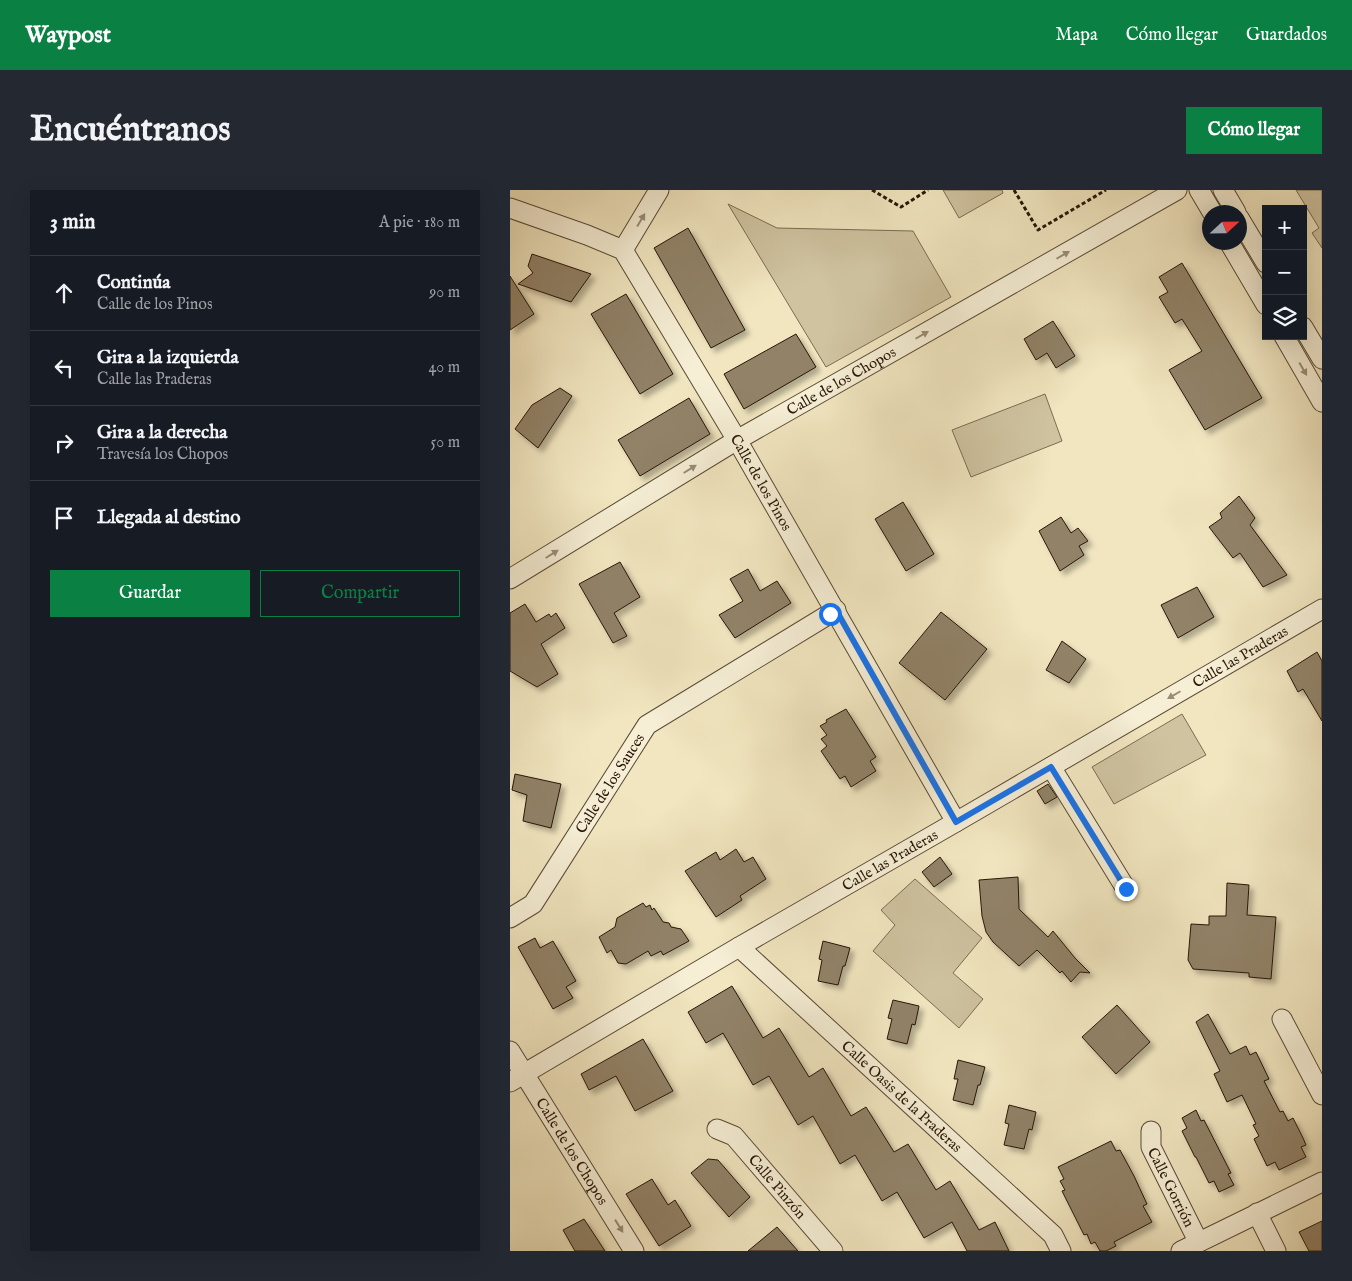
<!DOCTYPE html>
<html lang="es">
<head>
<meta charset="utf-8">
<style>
  :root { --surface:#171b24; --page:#242831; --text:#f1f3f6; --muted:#9ea1a6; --line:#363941; --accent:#0b8043 }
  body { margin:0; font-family:"IM FELL English",serif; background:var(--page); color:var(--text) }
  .controls { position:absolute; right:15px; top:15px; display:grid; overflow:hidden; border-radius:0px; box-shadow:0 5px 20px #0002 }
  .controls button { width:45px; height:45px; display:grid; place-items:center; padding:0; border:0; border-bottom:1px solid var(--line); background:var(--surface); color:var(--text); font:25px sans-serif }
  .compass { position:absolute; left:692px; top:15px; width:45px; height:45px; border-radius:50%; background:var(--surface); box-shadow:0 5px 20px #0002; rotate:68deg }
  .stop { position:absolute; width:15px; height:15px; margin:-11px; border:4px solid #1a73e8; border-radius:50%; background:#fff }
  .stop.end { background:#1a73e8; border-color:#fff; box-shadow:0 1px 5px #0008 }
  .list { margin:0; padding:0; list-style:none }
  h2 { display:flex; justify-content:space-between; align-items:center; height:65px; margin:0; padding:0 20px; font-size:21px }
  h2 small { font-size:16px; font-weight:400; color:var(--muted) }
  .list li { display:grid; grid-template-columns:32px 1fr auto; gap:15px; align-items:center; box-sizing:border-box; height:75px; padding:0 20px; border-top:1px solid var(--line) }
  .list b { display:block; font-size:19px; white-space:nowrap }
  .list p { margin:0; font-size:16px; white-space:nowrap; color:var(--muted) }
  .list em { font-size:16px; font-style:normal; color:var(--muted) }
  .actions { display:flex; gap:10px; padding:15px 20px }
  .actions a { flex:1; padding:11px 0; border:1px solid var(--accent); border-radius:0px; text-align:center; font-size:18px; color:var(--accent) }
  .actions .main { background:var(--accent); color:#fff }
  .icon { flex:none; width:28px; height:28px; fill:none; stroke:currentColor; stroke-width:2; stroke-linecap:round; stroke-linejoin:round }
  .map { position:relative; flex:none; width:812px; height:1061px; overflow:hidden; border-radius:0px }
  header { display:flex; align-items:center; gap:30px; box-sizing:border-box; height:70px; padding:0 25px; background:var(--accent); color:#fff }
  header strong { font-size:24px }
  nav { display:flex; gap:28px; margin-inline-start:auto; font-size:18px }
  .intro { display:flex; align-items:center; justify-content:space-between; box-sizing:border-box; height:120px; padding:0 30px }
  h1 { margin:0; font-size:35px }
  .button { padding:12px 22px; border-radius:0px; background:var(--accent); color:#fff; font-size:18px; font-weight:700 }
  main { display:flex; gap:30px; padding:0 30px }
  aside { flex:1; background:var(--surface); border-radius:0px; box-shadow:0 5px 20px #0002 }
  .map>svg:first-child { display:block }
  .green { fill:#cfc3a0; stroke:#7c6c53 }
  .building { fill:#918267; stroke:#281606; filter:url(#shadow) }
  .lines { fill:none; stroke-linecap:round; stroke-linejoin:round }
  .minor-casing { stroke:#5a4a34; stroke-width:21 }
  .path { stroke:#281606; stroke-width:3; stroke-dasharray:4 2.5; stroke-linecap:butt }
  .minor { stroke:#f6efd6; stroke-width:19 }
  .oneway { fill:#998d78 }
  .route { stroke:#1a73e8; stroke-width:6 }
  .labels { text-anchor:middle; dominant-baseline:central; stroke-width:4; stroke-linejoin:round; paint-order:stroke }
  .street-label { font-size:15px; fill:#281606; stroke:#f6efd6 }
</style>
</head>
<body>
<header>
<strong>Waypost</strong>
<nav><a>Mapa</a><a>Cómo llegar</a><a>Guardados</a></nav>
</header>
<div class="intro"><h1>Encuéntranos</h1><a class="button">Cómo llegar</a></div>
<main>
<aside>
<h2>3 min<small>A pie · 180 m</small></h2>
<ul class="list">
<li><svg class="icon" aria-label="ahead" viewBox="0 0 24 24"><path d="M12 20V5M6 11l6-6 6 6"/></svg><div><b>Continúa</b><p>Calle de los Pinos</p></div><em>90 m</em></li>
<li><svg class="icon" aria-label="left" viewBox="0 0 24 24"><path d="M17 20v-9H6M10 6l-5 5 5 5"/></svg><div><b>Gira a la izquierda</b><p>Calle las Praderas</p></div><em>40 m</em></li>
<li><svg class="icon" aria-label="right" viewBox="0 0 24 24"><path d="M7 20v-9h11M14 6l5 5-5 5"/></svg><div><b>Gira a la derecha</b><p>Travesía los Chopos</p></div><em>50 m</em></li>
<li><svg class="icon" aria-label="arrive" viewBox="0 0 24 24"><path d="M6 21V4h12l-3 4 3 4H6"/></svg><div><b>Llegada al destino</b></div></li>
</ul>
<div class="actions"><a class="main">Guardar</a><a>Compartir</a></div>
</aside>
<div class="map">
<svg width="812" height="1061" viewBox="0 0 812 1061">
  <defs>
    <filter id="shadow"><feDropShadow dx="4.5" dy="4.5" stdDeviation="2.5" flood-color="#0004"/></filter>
  </defs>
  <rect width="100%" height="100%" fill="#f1e6c0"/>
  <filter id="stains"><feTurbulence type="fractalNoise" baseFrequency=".004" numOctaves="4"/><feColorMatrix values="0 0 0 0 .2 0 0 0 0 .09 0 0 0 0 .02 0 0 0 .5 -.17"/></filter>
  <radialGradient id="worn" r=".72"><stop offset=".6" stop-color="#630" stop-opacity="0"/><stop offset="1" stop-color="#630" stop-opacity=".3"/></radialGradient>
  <g class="green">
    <polygon points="433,0 492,0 493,3 449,28"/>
    <polygon points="786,0 812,0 812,58 802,43 809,38"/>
    <polygon points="218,14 267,38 403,41 441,107 316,177"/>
    <polygon points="535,204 552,251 461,287 442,240"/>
    <polygon points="672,524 696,565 604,614 582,577"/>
    <polygon points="405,689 472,748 443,783 473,809 449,838 363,761 385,735 371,720"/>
  </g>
  <g class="building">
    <polygon points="178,38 235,140 201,158 144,58"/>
    <polygon points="22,64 81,84 61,112 8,94 23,83 18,76"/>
    <polygon points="672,73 752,208 695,240 659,180 692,161 672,129 665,133 649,107 658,102 649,87"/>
    <polygon points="0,86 24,124 0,140"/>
    <polygon points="116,104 163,184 130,204 81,124"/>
    <polygon points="543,131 565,166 546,178 537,163 526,170 514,149"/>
    <polygon points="286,144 306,177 234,219 214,184"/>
    <polygon points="50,198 62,206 28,258 5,239 22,215"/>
    <polygon points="179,208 200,244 130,286 108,250"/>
    <polygon points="729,306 745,328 740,335 777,385 753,397 730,363 723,368 699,337 712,328 710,323"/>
    <polygon points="393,312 424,364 396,381 365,329"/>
    <polygon points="551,327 561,343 568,338 578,351 569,356 574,365 550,381 529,341"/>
    <polygon points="110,372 130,407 104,423 117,446 103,453 69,394"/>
    <polygon points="238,379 250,401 267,391 281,413 225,448 209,425 233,411 220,389"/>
    <polygon points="687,397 704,427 668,448 651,415"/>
    <polygon points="15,414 26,432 39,424 41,427 46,423 55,438 31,454 48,484 27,497 0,481 0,423"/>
    <polygon points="431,422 477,459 435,510 389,473"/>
    <polygon points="552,451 576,469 559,493 536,480"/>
    <polygon points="807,462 812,471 812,531 793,499 788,502 777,481"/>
    <polygon points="336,519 366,567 360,571 366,581 341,597 335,586 330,589 311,561 317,556 311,549 317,545 310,536 317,532 316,530"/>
    <polygon points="5,584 51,594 41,638 13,631 17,605 2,600"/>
    <polygon points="538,594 547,607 535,614 527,601"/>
    <polygon points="226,659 234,672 243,667 256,689 230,706 232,710 206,727 175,681 206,662 210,670"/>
    <polygon points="430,667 442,684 424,697 412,682"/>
    <polygon points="508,687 509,719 538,747 543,741 565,768 580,783 570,782 561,792 552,781 550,783 527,760 509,776 483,752 476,742 472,726 469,690"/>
    <polygon points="717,693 739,695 737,725 766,727 761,789 739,787 739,783 683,779 678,770 681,734 699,735 699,726 716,726"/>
    <polygon points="133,713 136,717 140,715 142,720 144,718 153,732 159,733 161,737 171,739 179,751 153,765 151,761 141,766 138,761 116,774 108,773 101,760 97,763 89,747 105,737 107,728"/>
    <polygon points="25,748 30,758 43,751 66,791 56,797 63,808 43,819 8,757"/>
    <polygon points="313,751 340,758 335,776 333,776 328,795 308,791 312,770 309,769"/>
    <polygon points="222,796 253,848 269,838 299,887 313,878 341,926 356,917 384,962 398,954 426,1000 440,991 469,1040 485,1032 499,1061 457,1061 442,1032 414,1048 387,1002 372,1011 345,965 330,974 303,926 288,935 259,886 243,895 213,843 196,853 178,822"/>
    <polygon points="383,810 409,816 405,835 402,834 397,854 377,849 382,829 378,828"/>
    <polygon points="607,815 640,852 606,884 572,847"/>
    <polygon points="698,824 720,864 736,856 740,865 746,862 759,889 754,891 770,922 773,921 778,931 783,928 793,948 796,955 791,957 796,967 769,980 765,972 757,976 744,949 749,946 743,935 746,934 732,905 717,912 704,884 710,881 686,832"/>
    <polygon points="133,849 163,901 125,921 106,886 79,900 71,884"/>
    <polygon points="448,870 475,877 470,895 468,895 463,915 443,910 448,889 444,889"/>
    <polygon points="499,915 526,922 522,940 519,939 514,959 494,955 499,934 495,933"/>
    <polygon points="686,920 691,931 694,930 721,983 718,984 724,995 709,1002 704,991 699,993 686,967 685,967 672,941 677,938 672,928"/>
    <polygon points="601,951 606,961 610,960 624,986 637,1014 633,1016 642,1032 604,1052 606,1056 596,1061 590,1061 585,1052 581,1054 577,1044 574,1045 552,1001 555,1000 550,991 554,989 548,977"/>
    <polygon points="198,969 208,970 240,1007 219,1027 181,983"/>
    <polygon points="142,989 158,1015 165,1010 181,1036 149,1056 116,1004"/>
    <polygon points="74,1029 95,1061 65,1061 53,1040"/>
    <polygon points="812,1031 812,1061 799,1061 789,1042"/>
    <polygon points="267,1037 288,1061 238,1061"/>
  </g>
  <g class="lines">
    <g class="minor-casing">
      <g id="minor">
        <polyline points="689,0 702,22"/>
        <polyline points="713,0 726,22"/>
        <path id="s1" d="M0 18 77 45 113 60 227 250 446 632"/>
        <polyline points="729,28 756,73"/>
        <polyline points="719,52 756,115"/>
        <polyline points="113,60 149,0"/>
        <polyline points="793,137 812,169"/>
        <polyline points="774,146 812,212"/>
        <path id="s2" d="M0 389 227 250 667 0"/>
        <polyline points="541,577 616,699"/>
        <path id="s3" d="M0 728 23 714 137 535 326 420"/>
        <path id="s4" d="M229 757 543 1045 551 1061"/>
        <polyline points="772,829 812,905"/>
        <path id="s5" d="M0 861 124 1061"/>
        <path id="s6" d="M0 892 229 757 446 632 812 419"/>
        <path id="s7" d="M207 939 224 946 323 1061"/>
        <path id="s8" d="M641 941V957L688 1051"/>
        <polyline points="747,1023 766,1061"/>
        <polyline points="671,1061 812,992"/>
      </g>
    </g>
    <g class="path">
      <polyline points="362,0 391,17 418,0"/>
      <polyline points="504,0 528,40 596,0"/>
    </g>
    <use href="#minor" class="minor"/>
  </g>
  <defs><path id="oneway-solid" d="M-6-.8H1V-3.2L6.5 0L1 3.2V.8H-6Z" transform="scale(1.25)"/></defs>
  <g class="oneway">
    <use href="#oneway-solid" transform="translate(131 30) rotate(-59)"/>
    <use href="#oneway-solid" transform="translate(553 65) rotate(-30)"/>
    <use href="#oneway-solid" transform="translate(412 145) rotate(-30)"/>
    <use href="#oneway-solid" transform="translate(793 179) rotate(60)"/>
    <use href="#oneway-solid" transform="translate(180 279) rotate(-32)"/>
    <use href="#oneway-solid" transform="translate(42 364) rotate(-32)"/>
    <use href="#oneway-solid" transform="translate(664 505) rotate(150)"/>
    <use href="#oneway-solid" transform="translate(109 1036) rotate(58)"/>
  </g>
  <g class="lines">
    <polyline class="route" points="320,424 326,420 446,632 541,577 616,699"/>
  </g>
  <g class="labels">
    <g class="street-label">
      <text stroke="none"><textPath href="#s2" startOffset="386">Calle de los Chopos</textPath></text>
      <text stroke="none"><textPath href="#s1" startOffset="391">Calle de los Pinos</textPath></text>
      <text stroke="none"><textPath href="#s6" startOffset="845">Calle las Praderas</textPath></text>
      <text stroke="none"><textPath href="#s3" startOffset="170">Calle de los Sauces</textPath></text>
      <text stroke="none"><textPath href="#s6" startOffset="440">Calle las Praderas</textPath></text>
      <text stroke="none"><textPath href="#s4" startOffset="221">Calle Oasis de la Praderas</textPath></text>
      <text stroke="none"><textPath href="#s5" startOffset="118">Calle de los Chopos</textPath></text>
      <text stroke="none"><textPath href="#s7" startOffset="85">Calle Pinzón</textPath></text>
      <text stroke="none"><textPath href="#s8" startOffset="61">Calle Gorrión</textPath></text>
    </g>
  </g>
  <rect width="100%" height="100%" filter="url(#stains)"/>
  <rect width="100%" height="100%" fill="url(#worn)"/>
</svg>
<div class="controls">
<button>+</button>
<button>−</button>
<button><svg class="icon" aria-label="layers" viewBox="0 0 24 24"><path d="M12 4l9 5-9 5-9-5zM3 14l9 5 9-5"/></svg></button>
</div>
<svg class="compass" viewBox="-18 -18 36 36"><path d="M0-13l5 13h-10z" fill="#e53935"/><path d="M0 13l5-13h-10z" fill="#9ea1a6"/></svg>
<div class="stop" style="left:320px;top:424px"></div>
<div class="stop end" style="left:616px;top:699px"></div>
</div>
</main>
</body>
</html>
